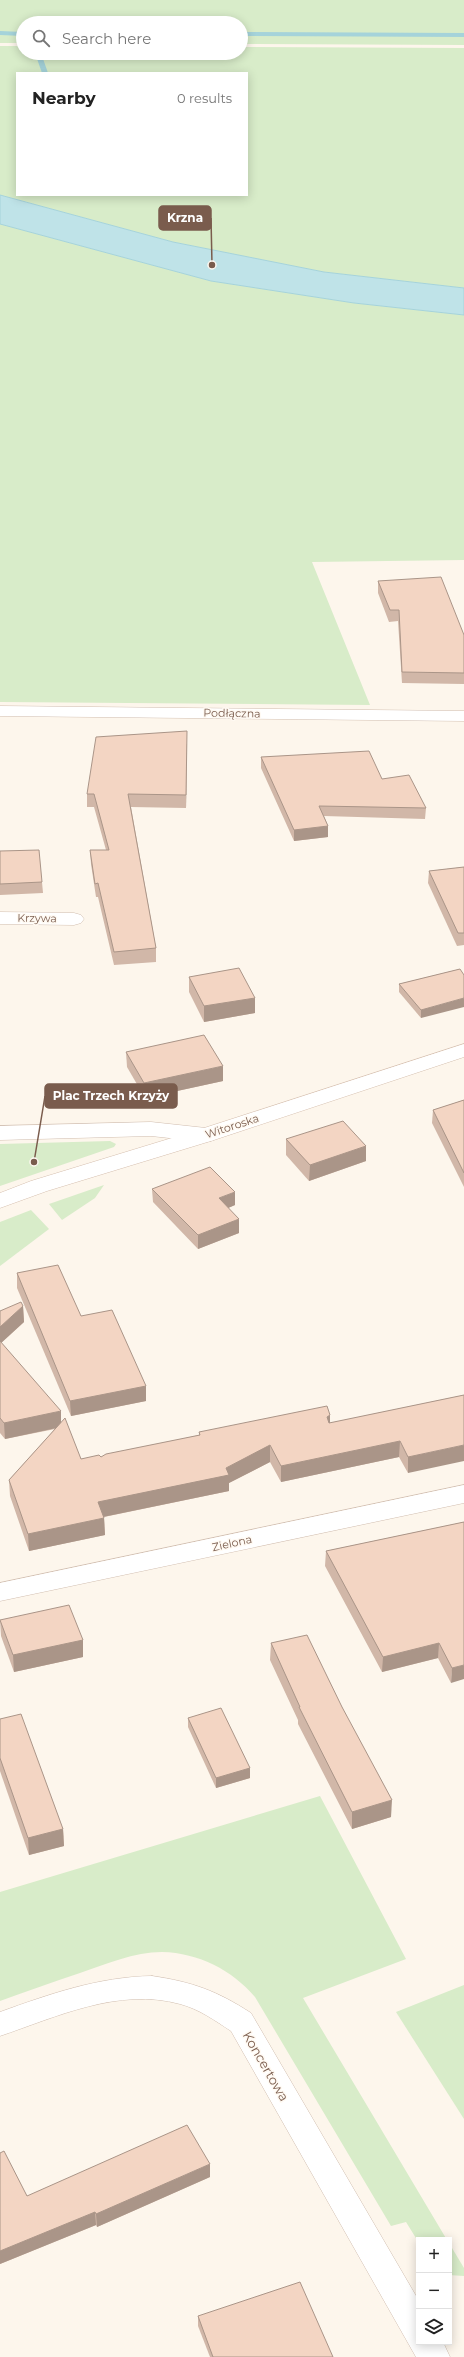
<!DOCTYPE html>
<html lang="en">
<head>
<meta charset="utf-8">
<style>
  :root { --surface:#fff; --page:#f6f6f6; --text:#222; --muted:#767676; --line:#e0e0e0 }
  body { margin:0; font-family:Montserrat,sans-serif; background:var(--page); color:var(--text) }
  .controls { position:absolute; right:12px; bottom:12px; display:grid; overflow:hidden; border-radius:0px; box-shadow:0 2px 10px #0003 }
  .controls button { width:36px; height:36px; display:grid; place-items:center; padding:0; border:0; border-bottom:1px solid var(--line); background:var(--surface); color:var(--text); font:20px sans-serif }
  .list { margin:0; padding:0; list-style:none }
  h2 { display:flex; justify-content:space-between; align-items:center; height:52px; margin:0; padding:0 16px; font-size:17px }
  h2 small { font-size:13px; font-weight:400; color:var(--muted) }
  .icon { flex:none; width:22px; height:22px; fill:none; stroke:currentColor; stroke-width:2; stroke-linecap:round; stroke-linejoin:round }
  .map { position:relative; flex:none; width:464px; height:2357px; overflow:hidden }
  .search { position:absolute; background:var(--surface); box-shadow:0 2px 10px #0003; left:16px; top:16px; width:232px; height:44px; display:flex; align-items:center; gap:10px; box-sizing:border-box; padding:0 14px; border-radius:22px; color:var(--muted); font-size:15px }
  .panel { position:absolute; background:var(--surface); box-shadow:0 2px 10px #0003; left:16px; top:72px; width:232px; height:124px; border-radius:0px }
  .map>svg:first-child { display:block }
  .green { fill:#d8ecc9; fill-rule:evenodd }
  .water { fill:#bfe3e8; stroke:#a5d3da }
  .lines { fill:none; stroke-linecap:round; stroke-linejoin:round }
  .stream { fill:#a5d3da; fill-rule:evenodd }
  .minor-casing { stroke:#d1beb0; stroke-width:1 }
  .secondary-casing { stroke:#d6c0b0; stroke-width:1 }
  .minor { fill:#fff; fill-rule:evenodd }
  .secondary { fill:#fff; fill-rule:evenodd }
  .wall { fill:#d1b7a8 }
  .shaded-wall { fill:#aa9588 }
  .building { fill:#f3d5c3; stroke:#aa9588 }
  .labels { text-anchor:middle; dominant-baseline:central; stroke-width:3; stroke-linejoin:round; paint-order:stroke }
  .street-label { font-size:11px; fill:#7a5c4d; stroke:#fffaf3 }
  .near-street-label { font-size:13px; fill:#7a5c4d; stroke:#fffaf3 }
  .leader { fill:none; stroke:#7a5c4d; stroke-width:1.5 }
  .callout-dot { fill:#7a5c4d; stroke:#fffaf3; stroke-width:1.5 }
  .callout { fill:#7a5c4d; stroke:#7a5c4d; stroke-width:1.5 }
  .callout-label { font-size:12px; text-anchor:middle; font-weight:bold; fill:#fff }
</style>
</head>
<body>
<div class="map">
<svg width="464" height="2357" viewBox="0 0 464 2357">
  <rect width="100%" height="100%" fill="#fdf6ec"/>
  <g class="green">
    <polygon points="0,0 464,0 464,45 241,44 241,23 23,23 23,43 0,43"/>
    <path d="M0 46H23V53H241V47L464 48V288L324 272 173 242 0 195ZM17 73H247V195H17Z"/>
    <polygon points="0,224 211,281 354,303 464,315 464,560 312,562 370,705 0,702"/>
    <polygon points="110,1141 116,1144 114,1147 0,1186 0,1144"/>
    <polygon points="104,1185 95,1198 62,1220 49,1204"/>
    <polygon points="31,1210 49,1229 0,1266 0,1222"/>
    <path d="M320 1796 406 1959 303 1998 447 2240H419V2243L406 2222 391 2226 255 1997C232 1970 199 1953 162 1952 134 1952 106 1964 80 1973 53 1982 27 1991 0 2001V1892Z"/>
    <polygon points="464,1985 464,2119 396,2012"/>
    <polygon points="449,2243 464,2268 464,2276 449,2275"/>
  </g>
  <polygon class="water" points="0,195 173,242 324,272 464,288 464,315 354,303 211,281 0,224"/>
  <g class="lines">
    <g class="stream">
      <polygon points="0,31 23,32 23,36 0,35"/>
      <polygon points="241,32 464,33 464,37 241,36"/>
      <polygon points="35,53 41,53 48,73 42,73"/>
    </g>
    <g class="minor-casing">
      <g id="minor">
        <polygon points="0,706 464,711 464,721 0,716"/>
        <polygon points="0,912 74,913 81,915 84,919 81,923 74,925 0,924"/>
        <polygon points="151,1122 206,1128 214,1130 217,1135 214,1140 206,1142 151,1136 0,1140 0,1126"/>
        <polygon points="464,1485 464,1503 0,1601 0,1583"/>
        <path d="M152 1976C193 1982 217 1991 251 2013L419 2301V2342H443L450 2357H416L231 2031C214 2020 199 2009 180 2004 119 1987 56 2017 0 2036V2012C50 1994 98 1977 152 1976Z"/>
      </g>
    </g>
    <g class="secondary-casing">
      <polygon id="secondary" points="464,1044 464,1057 214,1140 47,1191 0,1208 0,1193 31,1181 198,1130"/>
    </g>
    <use href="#minor" class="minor"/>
    <use href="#secondary" class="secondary"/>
  </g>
  <g class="wall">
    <polygon points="378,581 464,635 464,684 402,683 398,621 389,622 378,593"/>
    <polygon points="187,744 186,808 131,807 156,948 156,962 114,965 98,897 96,897 91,864 90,850 106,850 94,807 87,807 87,794"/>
    <polygon points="261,757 382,779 426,808 425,819 324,816 328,826 328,837 294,841 261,768"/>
    <polygon points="0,851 42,882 43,893 0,895"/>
    <polygon points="464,867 464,945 457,946 428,883 429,871"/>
    <polygon points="460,969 421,1018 399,992 399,984"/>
    <polygon points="189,977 255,998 255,1013 204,1022 189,992"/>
    <polygon points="126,1052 223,1081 145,1098 127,1067"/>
    <polygon points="464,1100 464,1187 432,1123 433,1110"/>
    <polygon points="286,1139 366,1146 366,1161 309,1181 286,1155"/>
    <polygon points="152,1189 235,1205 228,1208 239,1233 198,1249 153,1202"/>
    <polygon points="17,1273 81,1316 146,1386 146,1401 71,1416 17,1288"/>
    <polygon points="23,1306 24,1322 1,1343 61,1422 81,1459 101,1457 199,1435 199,1432 330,1415 330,1423 464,1395 408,1473 399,1457 281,1482 270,1462 229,1483 229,1491 104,1517 105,1535 29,1551 10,1496 9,1480 55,1429 5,1439 0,1433 0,1311"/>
    <polygon points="464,1522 451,1683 438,1658 382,1672 325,1566 326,1551"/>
    <polygon points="0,1620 83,1640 83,1657 14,1672 1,1636"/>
    <polygon points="271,1643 342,1707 391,1817 352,1829 298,1724 298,1720 270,1660"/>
    <polygon points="188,1718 250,1768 250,1778 216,1788 188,1727"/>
    <polygon points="0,1719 63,1829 64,1846 29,1855 0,1771"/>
    <polygon points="0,2153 27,2196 210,2177 97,2227 96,2225 0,2264"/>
    <polygon points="198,2316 333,2357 210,2357 198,2326"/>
  </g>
  <g class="shaded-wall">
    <polygon points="187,731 187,744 186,808 186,795"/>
    <polygon points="328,826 328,837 294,841 294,830"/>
    <polygon points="255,998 255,1013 204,1022 204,1006"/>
    <polygon points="464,998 464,1007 421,1018 421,1010"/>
    <polygon points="223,1066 223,1081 145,1098 144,1083"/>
    <polygon points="366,1146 366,1161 309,1181 310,1165"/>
    <polygon points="235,1192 235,1205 219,1212 219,1198"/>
    <polygon points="239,1219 239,1233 198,1249 198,1235"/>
    <polygon points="23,1306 24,1322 0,1344 0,1327"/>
    <polygon points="146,1386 146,1401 71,1416 70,1401"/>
    <polygon points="61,1411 61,1427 5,1439 4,1423"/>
    <polygon points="330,1415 330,1431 327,1417"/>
    <polygon points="400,1441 399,1457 281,1482 281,1466"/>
    <polygon points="270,1445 270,1462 229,1483 229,1491 98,1518 98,1502 226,1468"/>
    <polygon points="464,1445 464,1461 408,1473 408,1457"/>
    <polygon points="104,1518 105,1535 29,1551 28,1534"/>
    <polygon points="83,1640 83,1657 14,1672 13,1655"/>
    <polygon points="439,1643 438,1658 382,1672 383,1657"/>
    <polygon points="464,1665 464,1679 451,1683 452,1668"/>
    <polygon points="250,1768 250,1778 216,1788 216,1778"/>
    <polygon points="392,1800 391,1817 352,1829 352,1812"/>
    <polygon points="63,1829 64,1846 29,1855 28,1838"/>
    <polygon points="210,2164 210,2177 97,2227 96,2214"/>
    <polygon points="95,2212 96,2225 0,2264 0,2251"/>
  </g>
  <g class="building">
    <polygon points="441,577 464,635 464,673 402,672 399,610 390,610 378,581"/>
    <polygon points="187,731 186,795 128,794 156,948 114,952 98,883 95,884 90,850 109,850 94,794 87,794 96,737"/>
    <polygon points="369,751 382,779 409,775 426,808 319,806 328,826 294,830 261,757"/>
    <polygon points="39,850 42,882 0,884 0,851"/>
    <polygon points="464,867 464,933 458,933 429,871"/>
    <polygon points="239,968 255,998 204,1006 189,977"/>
    <polygon points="460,969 464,975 464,998 421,1010 399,984"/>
    <polygon points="204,1035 223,1066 144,1083 126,1052"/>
    <polygon points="464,1100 464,1173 433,1110"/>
    <polygon points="343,1121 366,1146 310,1165 286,1139"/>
    <polygon points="210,1167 235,1192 219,1198 239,1219 198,1235 152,1189"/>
    <polygon points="58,1265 81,1316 112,1310 146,1386 70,1401 17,1273"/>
    <polygon points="21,1302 23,1306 0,1327 0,1311"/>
    <polygon points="0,1341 61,1411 4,1423 0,1418"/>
    <polygon points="464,1395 464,1445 408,1457 400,1441 281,1466 270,1445 226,1468 229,1475 98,1502 104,1518 28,1534 9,1480 65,1418 81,1459 99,1455 101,1457 106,1454 200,1435 199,1432 327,1406 330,1415 327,1417 329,1423"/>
    <polygon points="464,1522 464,1665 452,1668 439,1643 383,1657 326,1551"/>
    <polygon points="69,1605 83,1640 13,1655 0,1620"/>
    <polygon points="307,1635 342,1707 392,1800 352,1812 299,1707 300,1707 271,1643"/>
    <polygon points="221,1708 250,1768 216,1778 188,1718"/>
    <polygon points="21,1714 63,1829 28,1838 0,1758 0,1719"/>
    <polygon points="187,2125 210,2164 96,2214 95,2212 0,2251 0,2153 4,2151 27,2196"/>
    <polygon points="300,2282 333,2357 213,2357 198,2316"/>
  </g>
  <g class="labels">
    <g class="street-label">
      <text transform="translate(232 713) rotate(1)">Podłączna</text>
      <text transform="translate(37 918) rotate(1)">Krzywa</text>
      <text transform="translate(232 1126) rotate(-18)">Witoroska</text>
      <text transform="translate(232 1543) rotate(-12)">Zielona</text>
    </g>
    <g class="near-street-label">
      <text transform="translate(266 2066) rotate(60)">Koncertowa</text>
    </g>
  </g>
  <path class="leader" d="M212 265L211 218M34 1162L45 1096"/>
  <g class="callout-dot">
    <circle cx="212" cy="265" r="4"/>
    <circle cx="34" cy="1162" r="4"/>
  </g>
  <g class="callout">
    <rect x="159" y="206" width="52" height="24" rx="4"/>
    <rect x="45" y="1084" width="132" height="24" rx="4"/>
  </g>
  <g class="callout-label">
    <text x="185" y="222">Krzna</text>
    <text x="111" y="1100">Plac Trzech Krzyży</text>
  </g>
</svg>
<div class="controls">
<button>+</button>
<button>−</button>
<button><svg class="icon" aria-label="layers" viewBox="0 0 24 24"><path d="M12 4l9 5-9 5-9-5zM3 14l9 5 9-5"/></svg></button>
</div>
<div class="search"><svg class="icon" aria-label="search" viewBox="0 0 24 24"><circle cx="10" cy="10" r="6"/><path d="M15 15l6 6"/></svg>Search here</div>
<section class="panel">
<h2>Nearby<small>0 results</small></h2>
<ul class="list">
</ul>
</section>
</div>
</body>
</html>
